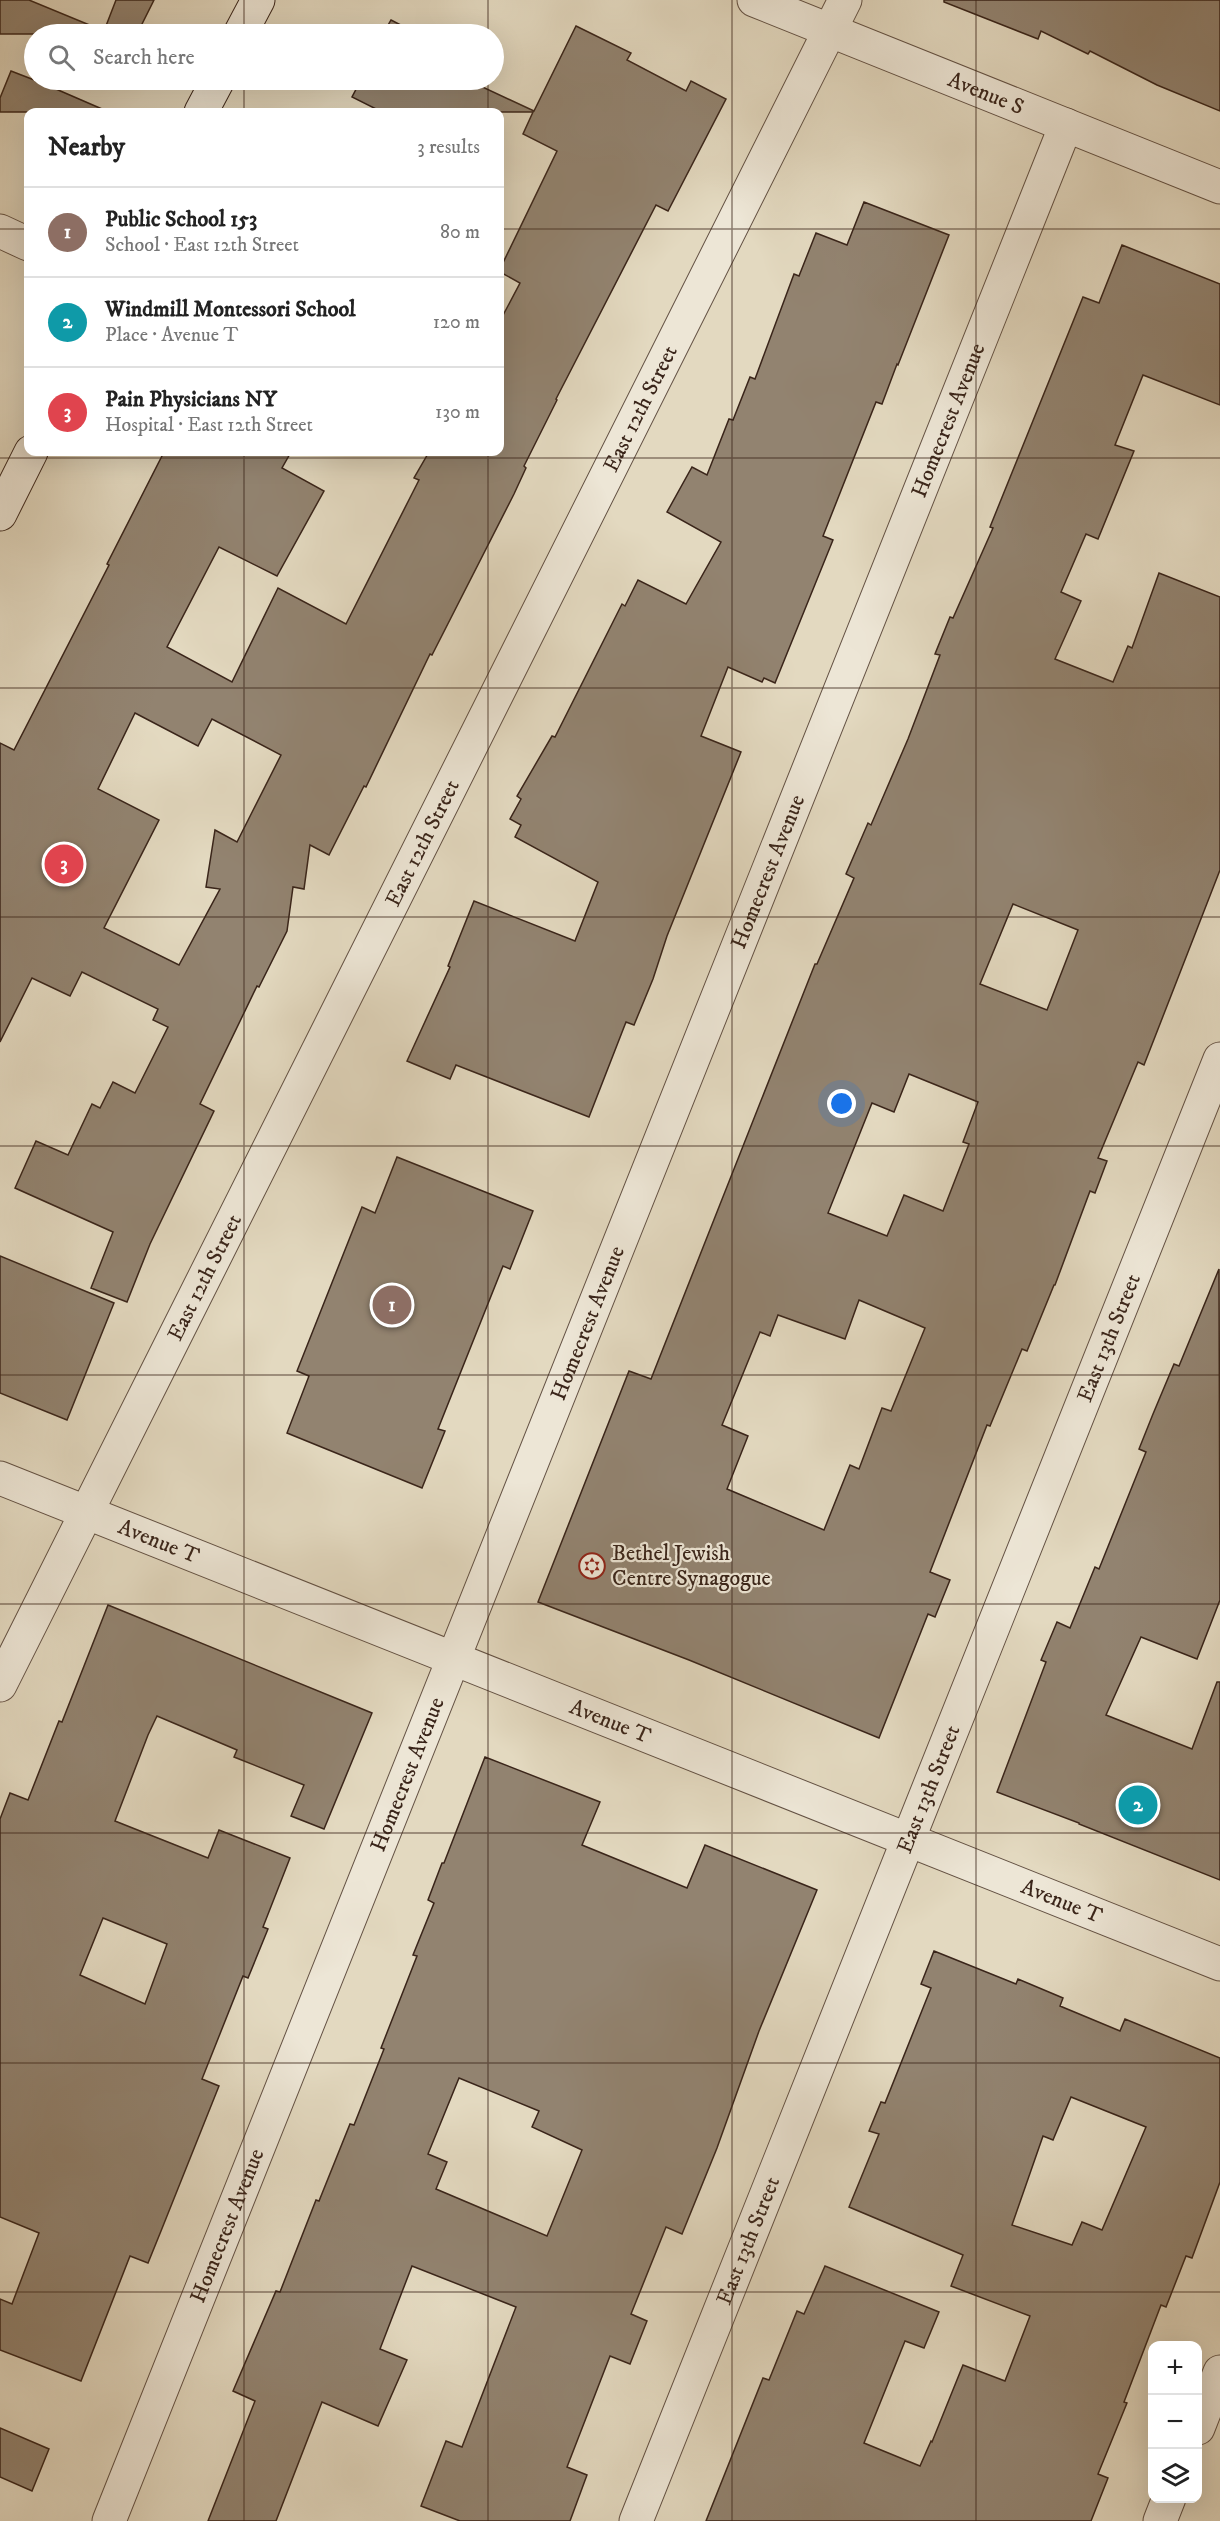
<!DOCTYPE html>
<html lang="en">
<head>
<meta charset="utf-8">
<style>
  :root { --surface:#fff; --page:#f6f6f6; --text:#222; --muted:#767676; --line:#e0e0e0; --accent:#8f2418 }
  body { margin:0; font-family:"IM FELL DW Pica",serif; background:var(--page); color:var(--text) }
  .controls { position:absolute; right:18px; bottom:18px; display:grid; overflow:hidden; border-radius:12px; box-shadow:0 6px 24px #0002 }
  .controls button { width:54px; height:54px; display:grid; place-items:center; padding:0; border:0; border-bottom:2px solid var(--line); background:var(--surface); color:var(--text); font:30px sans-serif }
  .you { position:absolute; left:842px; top:1104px; width:21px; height:21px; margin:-15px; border:4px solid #fff; border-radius:50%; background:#1a73e8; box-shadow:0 0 0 9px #1a73e833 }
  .badge { display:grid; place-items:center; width:39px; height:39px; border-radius:50%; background:var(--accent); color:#fff; font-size:20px; font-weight:700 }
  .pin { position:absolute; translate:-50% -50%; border:3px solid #fff; box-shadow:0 2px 6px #0006 }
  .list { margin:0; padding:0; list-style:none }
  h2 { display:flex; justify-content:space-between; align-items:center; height:78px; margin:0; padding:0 24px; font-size:26px }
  h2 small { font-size:20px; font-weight:400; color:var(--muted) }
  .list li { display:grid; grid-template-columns:39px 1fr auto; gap:18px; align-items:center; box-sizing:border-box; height:90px; padding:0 24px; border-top:2px solid var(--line) }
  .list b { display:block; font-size:22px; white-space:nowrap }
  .list p { margin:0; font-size:20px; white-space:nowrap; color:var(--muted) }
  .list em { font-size:20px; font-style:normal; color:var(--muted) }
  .icon { flex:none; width:33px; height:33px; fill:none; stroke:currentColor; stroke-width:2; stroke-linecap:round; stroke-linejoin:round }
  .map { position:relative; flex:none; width:1220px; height:2521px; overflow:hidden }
  .search { position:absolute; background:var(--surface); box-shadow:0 6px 24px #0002; left:24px; top:24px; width:480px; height:66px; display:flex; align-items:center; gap:15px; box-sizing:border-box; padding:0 21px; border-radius:33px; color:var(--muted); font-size:22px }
  .panel { position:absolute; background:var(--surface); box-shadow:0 6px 24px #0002; left:24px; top:108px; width:480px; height:348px; border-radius:12px }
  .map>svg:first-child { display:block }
  .building { fill:#928370; stroke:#3a251a; stroke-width:1.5; fill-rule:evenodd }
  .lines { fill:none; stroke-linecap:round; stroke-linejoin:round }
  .minor-casing { stroke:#645244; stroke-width:35 }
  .secondary-casing { stroke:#3a251a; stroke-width:35 }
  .minor { stroke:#ede6d6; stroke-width:33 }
  .secondary { stroke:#ede6d6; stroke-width:33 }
  .grid { fill:none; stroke:#3a251a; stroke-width:1.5; stroke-opacity:0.55 }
  .labels { text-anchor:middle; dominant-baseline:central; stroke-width:4.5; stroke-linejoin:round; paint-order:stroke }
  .street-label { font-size:22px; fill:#3a251a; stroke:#ede6d6 }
  .poi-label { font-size:22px; fill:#3a251a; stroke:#ede6d6; text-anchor:start }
</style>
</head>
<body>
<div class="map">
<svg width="1220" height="2521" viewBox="0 0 1220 2521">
  <rect width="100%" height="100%" fill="#e3d9c0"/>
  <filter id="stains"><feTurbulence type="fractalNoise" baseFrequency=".00333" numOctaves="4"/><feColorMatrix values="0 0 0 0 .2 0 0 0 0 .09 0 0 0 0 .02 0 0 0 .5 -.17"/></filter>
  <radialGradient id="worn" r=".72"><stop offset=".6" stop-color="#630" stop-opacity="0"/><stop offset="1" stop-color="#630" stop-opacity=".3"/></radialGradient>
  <g class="building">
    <polygon points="0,0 29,0 104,31 116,0 154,0 137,34 0,34"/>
    <polygon points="944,0 1220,0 1220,111 1157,85 1090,51 1088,54 1041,31 1038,39 944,2"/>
    <polygon points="391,20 418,34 383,34"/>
    <path d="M576 26 631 53 627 60 686 91 691 81 726 99 668 211 656 205 556 399 557 400 524 466 526 468 514 494 432 655 430 654 366 787 364 786 329 855 310 845 304 889 293 887 287 931 259 987 257 986 200 1104 214 1111 150 1244 127 1302 91 1288 113 1232 15 1188 36 1141 68 1155 92 1104 100 1108 113 1082 135 1093 168 1027 153 1020 158 1009 82 972 70 996 32 978 0 1042V743L14 750 109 565 107 564 164 452H291L282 468 324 491 277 576 219 547 167 647 232 682 278 588 346 624 419 480 414 478 429 452H500V321L520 283 500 272V269L557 151 523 134 533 112H382L352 97 361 80H479L476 84 534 111ZM135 713 198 746 212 719 281 755 237 842 215 830 206 887 220 889 179 965 104 928 159 820 98 789Z"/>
    <polygon points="11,71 42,83 109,112 0,112 0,98"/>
    <polygon points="864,202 949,235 898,365 897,364 882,404 876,402 823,536 833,540 775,683 764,678 762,682 728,667 701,736 741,752 667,936 653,979 634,1025 626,1022 589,1117 456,1065 450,1079 407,1061 450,967 448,966 474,901 575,941 598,882 515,837 521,825 510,819 521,799 517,796 552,736 555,737 622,604 625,606 638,580 686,604 721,542 667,512 692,467 707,475 729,419 733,420 750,377 755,379 794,274 799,276 816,233 847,245"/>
    <path d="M1122 245 1220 284V405L1143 375 1115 445 1134 451 1098 539 1086 534 1061 592 1081 601 1055 659 1113 682 1128 646 1132 648 1159 573 1220 597V870L1144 1065 1138 1062 1098 1158 1107 1161 1095 1193 1090 1191 1055 1285H1054L1027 1351 1022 1349 990 1426 987 1425 930 1572 950 1580 935 1617 928 1614 879 1738 689 1660 538 1602 629 1371 651 1379 815 964H817L854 878 846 874 868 823 871 825 908 739 940 655 935 654 950 617 953 618 993 528 990 527 1083 297 1099 303ZM1013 904 1078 930 1047 1010 980 984ZM909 1074 978 1102 963 1142 969 1144 943 1211 904 1195 887 1236 828 1213 872 1103 894 1112ZM859 1300 925 1328 891 1411 882 1408 859 1469 850 1465 824 1530 727 1489 748 1436 722 1425 760 1332 770 1336 778 1315 845 1339Z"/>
    <polygon points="397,1157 533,1211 510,1269 503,1266 438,1429 445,1431 422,1488 287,1433 309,1376 297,1371 362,1207 375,1213"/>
    <polygon points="0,1256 114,1303 67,1420 0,1393"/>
    <polygon points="1219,1269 1220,1600 1197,1659 1141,1637 1106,1715 1192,1749 1217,1682 1220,1682 1220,1880 1079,1824 1079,1823 997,1792 1046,1662 1041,1660 1057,1622 1070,1628 1095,1567 1099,1569 1146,1452 1139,1449 1153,1414 1174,1364 1179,1366"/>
    <path d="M108 1605 372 1713 324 1829 291 1816 304 1785 234 1757 237 1750 157 1716 148 1735 115 1821 208 1858 219 1830 290 1858 263 1927 268 1929 248 1978 243 1976 202 2079 219 2086 161 2231 148 2263 130 2256 81 2381 0 2350V2299L12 2304 39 2233 0 2217V1819L10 1793 28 1800 59 1721 62 1722ZM103 1918 167 1944 145 2004 80 1975Z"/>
    <path d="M485 1757 600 1802 582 1845 687 1888 705 1845 817 1890 759 2031 717 2148 682 2234 666 2227 631 2314 647 2321 630 2364 610 2356 586 2418 567 2467 587 2475 570 2521H460L421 2506 446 2441 462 2447 516 2307 412 2266 380 2349 407 2360 378 2426 322 2402 276 2521H208L255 2401 233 2391 276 2291 280 2292 316 2200 319 2201 350 2124 354 2125 384 2049 381 2048 417 1956 413 1955 434 1903 428 1900 442 1863H444ZM459 2078 539 2111 532 2127 582 2150 547 2236 436 2189 447 2162 428 2154Z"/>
    <path d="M934 1951 1016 1984 1018 1979 1063 1998 1060 2006 1120 2031 1125 2019 1220 2058V2182L1192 2258 1186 2256 1166 2307 1161 2305 1124 2402 1127 2403 1098 2474 1108 2478 1091 2521H706L763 2378 769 2380 797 2311 804 2314 825 2266 939 2312 924 2348 905 2341 864 2443 920 2466 931 2441 932 2442 963 2365 1005 2381 1030 2316 951 2286 963 2255 849 2207 879 2134 869 2131 881 2102 885 2103 931 1988 921 1984ZM1071 2097 1146 2127 1102 2230 1082 2222 1072 2245 1012 2225 1043 2136 1053 2140Z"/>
    <polygon points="0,2428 49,2449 32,2491 0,2477"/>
  </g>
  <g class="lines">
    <g class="minor-casing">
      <g id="minor">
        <path id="s1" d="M754 0 1220 187"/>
        <polyline points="0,231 28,244"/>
        <path id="s2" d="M0 1478 1220 1964"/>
        <path id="s3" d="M0 1685 845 0"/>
        <polyline points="1198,2428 1220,2372"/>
        <path id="s4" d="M109 2521 1066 125"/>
        <path id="s5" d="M636 2521 1220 1059"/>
        <polyline points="1160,2521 1169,2498"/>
      </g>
    </g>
    <g class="secondary-casing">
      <g id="secondary">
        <polyline points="240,34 258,0"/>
        <polyline points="201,112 218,80"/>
        <polyline points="0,514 31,452"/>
      </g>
    </g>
    <use href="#minor" class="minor"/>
    <use href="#secondary" class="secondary"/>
  </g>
  <path class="grid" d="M244 0V34M488 0V34M732 0V2521M976 0V2521M244 80V112M488 80V112M0 229H28M500 229H1220M244 452V2521M488 452V2521M0 458H1220M0 688H1220M0 917H1220M0 1146H1220M0 1375H1220M0 1604H1220M0 1833H1220M0 2063H1220M0 2292H1220"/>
  <defs>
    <g id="synagogue-ring" transform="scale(1.35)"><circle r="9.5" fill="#ede6d6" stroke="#8f2418" stroke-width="1.5"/><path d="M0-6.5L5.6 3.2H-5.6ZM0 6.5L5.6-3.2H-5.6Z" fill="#8f2418"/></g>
  </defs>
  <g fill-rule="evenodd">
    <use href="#synagogue-ring" x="592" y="1566"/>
  </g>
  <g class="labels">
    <g class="street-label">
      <text stroke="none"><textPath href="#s1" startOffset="250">Avenue S</textPath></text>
      <text stroke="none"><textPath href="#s3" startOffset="1428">East 12th Street</textPath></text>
      <text stroke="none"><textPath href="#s4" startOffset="2262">Homecrest Avenue</textPath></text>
      <text stroke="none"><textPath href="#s3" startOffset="942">East 12th Street</textPath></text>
      <text stroke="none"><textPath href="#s4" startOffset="1776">Homecrest Avenue</textPath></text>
      <text stroke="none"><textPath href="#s3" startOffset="456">East 12th Street</textPath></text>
      <text stroke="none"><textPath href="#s4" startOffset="1290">Homecrest Avenue</textPath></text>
      <text stroke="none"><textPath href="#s5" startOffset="1274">East 13th Street</textPath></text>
      <text stroke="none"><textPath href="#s2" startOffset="171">Avenue T</textPath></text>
      <text stroke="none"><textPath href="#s2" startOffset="657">Avenue T</textPath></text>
      <text stroke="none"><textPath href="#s4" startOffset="804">Homecrest Avenue</textPath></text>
      <text stroke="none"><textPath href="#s5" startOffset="788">East 13th Street</textPath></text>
      <text stroke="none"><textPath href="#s2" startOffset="1143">Avenue T</textPath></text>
      <text stroke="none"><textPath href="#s4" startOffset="318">Homecrest Avenue</textPath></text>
      <text stroke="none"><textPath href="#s5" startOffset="302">East 13th Street</textPath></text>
    </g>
    <g class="poi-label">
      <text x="612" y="1553">Bethel Jewish<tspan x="612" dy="25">Centre Synagogue</tspan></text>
    </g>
  </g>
  <rect width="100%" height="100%" filter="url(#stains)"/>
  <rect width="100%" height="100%" fill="url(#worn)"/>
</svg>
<div class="controls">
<button>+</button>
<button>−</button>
<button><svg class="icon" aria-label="layers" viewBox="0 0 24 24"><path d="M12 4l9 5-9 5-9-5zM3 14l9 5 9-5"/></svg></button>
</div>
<div class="you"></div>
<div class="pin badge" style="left:392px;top:1305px;background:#8d6e63">1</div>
<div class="pin badge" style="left:1138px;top:1805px;background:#0f9aa8">2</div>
<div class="pin badge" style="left:64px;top:864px;background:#e0444e">3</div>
<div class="search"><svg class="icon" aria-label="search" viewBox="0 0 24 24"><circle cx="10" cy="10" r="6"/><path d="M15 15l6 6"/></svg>Search here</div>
<section class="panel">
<h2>Nearby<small>3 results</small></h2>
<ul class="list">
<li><span class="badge" style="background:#8d6e63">1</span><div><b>Public School 153</b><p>School · East 12th Street</p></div><em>80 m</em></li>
<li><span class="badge" style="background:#0f9aa8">2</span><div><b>Windmill Montessori School</b><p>Place · Avenue T</p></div><em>120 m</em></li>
<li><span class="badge" style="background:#e0444e">3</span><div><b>Pain Physicians NY</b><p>Hospital · East 12th Street</p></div><em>130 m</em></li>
</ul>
</section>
</div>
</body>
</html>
